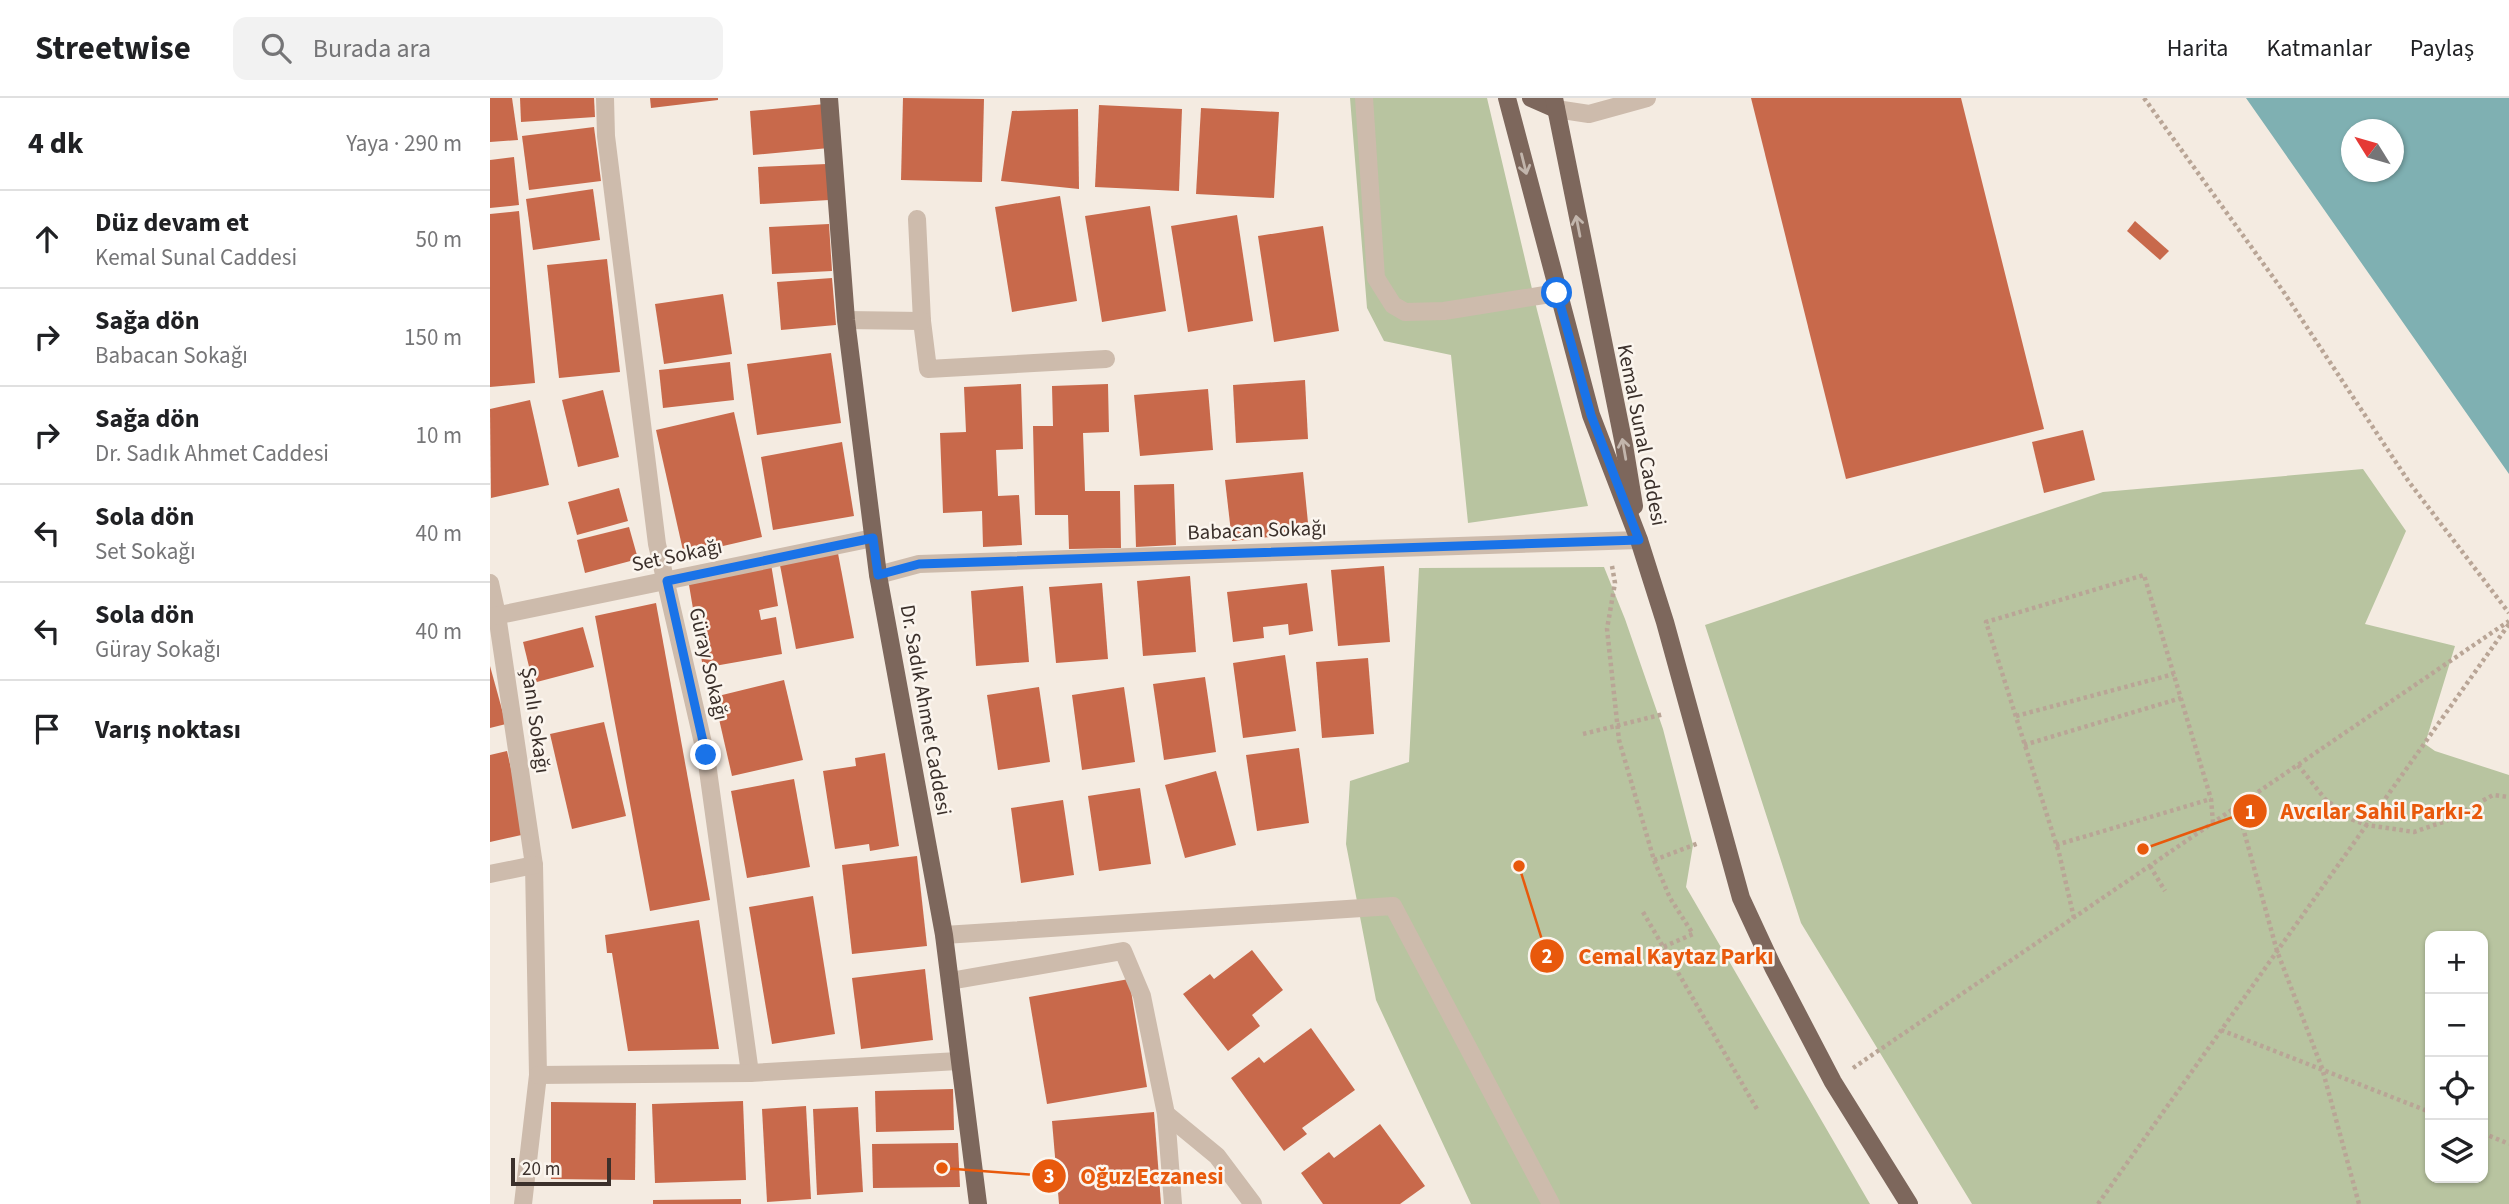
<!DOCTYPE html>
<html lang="tr">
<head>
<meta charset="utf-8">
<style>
  :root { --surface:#fff; --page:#f2f2f2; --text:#202124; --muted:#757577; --line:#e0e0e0 }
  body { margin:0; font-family:"Source Sans 3",sans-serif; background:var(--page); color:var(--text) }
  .controls { position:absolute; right:21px; bottom:21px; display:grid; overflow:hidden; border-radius:14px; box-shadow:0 2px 5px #0004 }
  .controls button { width:63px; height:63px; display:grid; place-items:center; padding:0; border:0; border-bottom:2px solid var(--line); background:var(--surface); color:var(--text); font:35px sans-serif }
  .compass { position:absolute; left:1851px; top:21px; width:63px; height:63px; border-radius:50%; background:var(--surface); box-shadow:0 2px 5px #0004; rotate:307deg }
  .scale { position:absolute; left:21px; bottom:18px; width:100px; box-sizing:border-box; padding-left:7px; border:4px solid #3b302b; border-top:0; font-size:19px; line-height:24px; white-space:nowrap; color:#3b302b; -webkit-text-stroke:5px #fbf5ee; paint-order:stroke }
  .stop { position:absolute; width:21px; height:21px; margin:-16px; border:5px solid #1a73e8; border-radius:50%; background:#fff }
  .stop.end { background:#1a73e8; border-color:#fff; box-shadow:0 2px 7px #0008 }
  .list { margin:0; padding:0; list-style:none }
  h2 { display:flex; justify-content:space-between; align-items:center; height:91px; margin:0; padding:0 28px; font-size:30px }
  h2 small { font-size:23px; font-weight:400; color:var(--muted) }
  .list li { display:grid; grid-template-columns:46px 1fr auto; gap:21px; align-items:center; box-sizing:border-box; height:98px; padding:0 28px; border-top:2px solid var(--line) }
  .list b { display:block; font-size:26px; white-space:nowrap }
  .list p { margin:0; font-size:23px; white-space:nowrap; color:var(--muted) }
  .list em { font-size:23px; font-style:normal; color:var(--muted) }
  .icon { flex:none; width:38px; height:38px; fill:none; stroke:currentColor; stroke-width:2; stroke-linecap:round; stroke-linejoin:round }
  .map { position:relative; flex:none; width:2019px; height:1106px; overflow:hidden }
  header { display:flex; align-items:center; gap:42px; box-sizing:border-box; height:98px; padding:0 35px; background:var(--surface); border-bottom:2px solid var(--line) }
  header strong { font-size:33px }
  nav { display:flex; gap:38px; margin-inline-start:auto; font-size:24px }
  .search { width:490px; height:63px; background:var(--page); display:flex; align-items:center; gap:18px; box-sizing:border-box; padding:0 24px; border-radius:14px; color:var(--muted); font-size:26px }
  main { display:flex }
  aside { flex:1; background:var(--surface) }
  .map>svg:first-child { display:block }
  .green { fill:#b8c4a0; fill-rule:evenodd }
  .water { fill:#7fb0b2; fill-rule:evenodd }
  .building { fill:#c8694b }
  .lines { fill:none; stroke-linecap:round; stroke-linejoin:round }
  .path { stroke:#b9a596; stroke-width:4.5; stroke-dasharray:3.5 3.5; stroke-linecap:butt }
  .minor { stroke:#cdbbac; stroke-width:18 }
  .major { stroke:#7d675c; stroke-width:18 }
  .oneway { stroke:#c2b5ac }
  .route { stroke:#1a73e8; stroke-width:9 }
  .labels { text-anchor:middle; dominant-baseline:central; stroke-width:5; stroke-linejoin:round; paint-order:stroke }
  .street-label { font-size:21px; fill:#3b302b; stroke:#fbf5ee }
  .leader { fill:none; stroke:#e8590c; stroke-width:2.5 }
  .callout-dot { fill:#e8590c; stroke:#fbf5ee; stroke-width:2.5 }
  .mark-label { font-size:21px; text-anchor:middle; font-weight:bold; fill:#fff }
  .callout-label { font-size:23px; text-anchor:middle; font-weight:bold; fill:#e8590c; stroke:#fbf5ee; stroke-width:5; stroke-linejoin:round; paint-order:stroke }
</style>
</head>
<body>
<header>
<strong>Streetwise</strong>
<div class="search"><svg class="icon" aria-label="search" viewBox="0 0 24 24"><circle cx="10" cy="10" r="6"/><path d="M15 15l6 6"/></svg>Burada ara</div>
<nav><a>Harita</a><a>Katmanlar</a><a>Paylaş</a></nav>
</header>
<main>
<aside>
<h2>4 dk<small>Yaya · 290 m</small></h2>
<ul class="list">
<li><svg class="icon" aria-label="ahead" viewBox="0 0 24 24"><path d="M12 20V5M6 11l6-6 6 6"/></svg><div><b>Düz devam et</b><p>Kemal Sunal Caddesi</p></div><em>50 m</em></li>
<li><svg class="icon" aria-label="right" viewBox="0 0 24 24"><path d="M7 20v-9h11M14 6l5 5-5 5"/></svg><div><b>Sağa dön</b><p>Babacan Sokağı</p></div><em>150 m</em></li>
<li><svg class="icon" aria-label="right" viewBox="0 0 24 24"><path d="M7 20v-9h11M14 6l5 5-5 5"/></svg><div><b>Sağa dön</b><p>Dr. Sadık Ahmet Caddesi</p></div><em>10 m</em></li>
<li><svg class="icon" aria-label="left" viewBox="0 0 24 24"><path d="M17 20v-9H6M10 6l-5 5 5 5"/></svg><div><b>Sola dön</b><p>Set Sokağı</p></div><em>40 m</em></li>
<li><svg class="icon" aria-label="left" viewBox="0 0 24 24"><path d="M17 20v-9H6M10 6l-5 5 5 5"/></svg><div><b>Sola dön</b><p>Güray Sokağı</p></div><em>40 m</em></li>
<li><svg class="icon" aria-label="arrive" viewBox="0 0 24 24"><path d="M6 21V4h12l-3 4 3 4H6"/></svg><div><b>Varış noktası</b></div></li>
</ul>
</aside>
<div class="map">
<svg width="2019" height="1106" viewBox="0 0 2019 1106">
  <rect width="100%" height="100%" fill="#f4ebe1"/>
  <g class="green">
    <polygon points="860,0 997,0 1047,212 1098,408 978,425 961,257 894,243 877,210"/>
    <path d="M1873 371 1916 433 1875 526 1965 548 1935 646 1945 653 2019 677V1106H1482L1311 825 1215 527 1613 394ZM1940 838H1993V1080H1940Z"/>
    <polygon points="1114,469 1135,521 1173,631 1203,747 1196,789 1380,1106 981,1106 886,902 856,746 860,683 919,664 929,470"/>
  </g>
  <path class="water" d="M1756 0H2019V376ZM1862 32H1904V74H1862Z"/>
  <g class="building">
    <polygon points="0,0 22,0 28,42 0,44"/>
    <polygon points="30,0 104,0 105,19 31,24"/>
    <polygon points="160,0 228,0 228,2 161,10"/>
    <polygon points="413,0 494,1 492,84 411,82"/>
    <polygon points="1261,0 1471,0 1554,331 1356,381"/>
    <polygon points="335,6 339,50 263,57 260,13"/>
    <polygon points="609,7 692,11 689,93 605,89"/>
    <polygon points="711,10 789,14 784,100 706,96"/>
    <polygon points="588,11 589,91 511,83 522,13"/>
    <polygon points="104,29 111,83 39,92 32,38"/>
    <polygon points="24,59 29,107 0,110 0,62"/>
    <polygon points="337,66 339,102 270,106 268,69"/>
    <polygon points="103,91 110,142 43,152 36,101"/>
    <polygon points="570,98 587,203 522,214 505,109"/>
    <polygon points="660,108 676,213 612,224 595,118"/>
    <polygon points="29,113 45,285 0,289 0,116"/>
    <polygon points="747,117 763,223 698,234 681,128"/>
    <polygon points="1645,123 1679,153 1670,162 1637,133"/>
    <polygon points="339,126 342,173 282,176 279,129"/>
    <polygon points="833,128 849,233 784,244 768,138"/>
    <polygon points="117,161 130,274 69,280 57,167"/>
    <polygon points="342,180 346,227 291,232 287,184"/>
    <polygon points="233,196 242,256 174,266 165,206"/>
    <polygon points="341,255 351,325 267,337 257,266"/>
    <polygon points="240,264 244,302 173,310 169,272"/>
    <polygon points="815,282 818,341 746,345 743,287"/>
    <polygon points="531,286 533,351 506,352 508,398 529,397 532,447 493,449 492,413 453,415 450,335 476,334 474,289"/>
    <polygon points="618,286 619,334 593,335 595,393 630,393 631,450 579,451 578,417 545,417 543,328 563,328 562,288"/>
    <polygon points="718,291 723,352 650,358 644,297"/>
    <polygon points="113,292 129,359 88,369 72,302"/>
    <polygon points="40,302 59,387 1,400 0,311"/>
    <polygon points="244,314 272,439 194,457 166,332"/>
    <polygon points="1593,332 1605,382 1554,395 1542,344"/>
    <polygon points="352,344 364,418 283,432 271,359"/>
    <polygon points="813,374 819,435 742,443 735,382"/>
    <polygon points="684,386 686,447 646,449 644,387"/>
    <polygon points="129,390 138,423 87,437 78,404"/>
    <polygon points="139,429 148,461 95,475 87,442"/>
    <polygon points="347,450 364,540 306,551 289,462"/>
    <polygon points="281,466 288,508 269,512 271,522 286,519 292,556 213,570 198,481"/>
    <polygon points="894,468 900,544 848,548 841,472"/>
    <polygon points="700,478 706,554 653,558 647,483"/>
    <polygon points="612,485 618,561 566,565 559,489"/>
    <polygon points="817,485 823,533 799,537 798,526 773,529 774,540 743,544 737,494"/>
    <polygon points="533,488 539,564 486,568 481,493"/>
    <polygon points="166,505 220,802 160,813 105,518"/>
    <polygon points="93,529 104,569 43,585 33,544"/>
    <polygon points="795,557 806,633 753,640 743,565"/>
    <polygon points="878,560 884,636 832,640 826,564"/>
    <polygon points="0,568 16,626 0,630"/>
    <polygon points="715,579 726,654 674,662 663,586"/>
    <polygon points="294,582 313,662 242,678 224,599"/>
    <polygon points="549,589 560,664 508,672 497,597"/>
    <polygon points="634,589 645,664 592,672 582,597"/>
    <polygon points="114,624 136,718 82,731 60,636"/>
    <polygon points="809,650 819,725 767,733 756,657"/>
    <polygon points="17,653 36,736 0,744 0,657"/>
    <polygon points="395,655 409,748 380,753 379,746 345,751 333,673 366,668 365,660"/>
    <polygon points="726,673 746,747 695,760 675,687"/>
    <polygon points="304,681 320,769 257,780 241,693"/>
    <polygon points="650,690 661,766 609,773 598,698"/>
    <polygon points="573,702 584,777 531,785 521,710"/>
    <polygon points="427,758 437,848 362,856 352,767"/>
    <polygon points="323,798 345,936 282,946 259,809"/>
    <polygon points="209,822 229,951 138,953 122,855 117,855 115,837"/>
    <polygon points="762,852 793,892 762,917 770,928 738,953 693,896 720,876 724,881"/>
    <polygon points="435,871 443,942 371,951 362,880"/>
    <polygon points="639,881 657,989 557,1006 539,899"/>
    <polygon points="821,930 865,992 812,1030 817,1036 794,1053 741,980 769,959 774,965"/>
    <polygon points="463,991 464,1032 386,1034 385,993"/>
    <polygon points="253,1003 256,1082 165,1085 162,1006"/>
    <polygon points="61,1004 146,1005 145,1082 61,1081"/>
    <polygon points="316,1008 321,1101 277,1104 272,1011"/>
    <polygon points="368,1009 373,1094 327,1097 323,1011"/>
    <polygon points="664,1014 671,1106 569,1106 562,1023"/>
    <polygon points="890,1026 935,1088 910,1106 833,1106 811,1075 839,1054 844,1060"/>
    <polygon points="468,1045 470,1089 383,1090 382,1046"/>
    <polygon points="251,1101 251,1106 163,1106 163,1102"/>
  </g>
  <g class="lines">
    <g class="path">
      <polyline points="1654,0 1793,193 1919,384 2019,515"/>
      <polyline points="1122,468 1125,485 1117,531 1129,642 1164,762 1180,800 1203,836 1173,849"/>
      <polyline points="1526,618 1684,576"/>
      <polyline points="1093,636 1174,616"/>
      <polyline points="1534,647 1691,600"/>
      <polyline points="1808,667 1835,701 1863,722 1877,727 1924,734 1956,723 2003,697 2019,699"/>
      <polyline points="1747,708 1787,853 1832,970 1869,1106"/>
      <polyline points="1566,747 1721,701"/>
      <polyline points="1164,762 1209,745"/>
      <polyline points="1660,768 1675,793"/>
      <polyline points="1153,814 1268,1013"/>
      <polyline points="1584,820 1569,755 1496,524 1654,477 1721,701 1723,724"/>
      <polyline points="1731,932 1940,1014"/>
      <polyline points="1363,970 2019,523"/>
      <polyline points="1993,1035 2019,1046"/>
      <polyline points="1608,1106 2019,526"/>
    </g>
    <g class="minor">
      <polyline points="115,0 116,38 167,446 216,658 260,975"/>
      <polyline points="874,0 886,180 903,207 915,214 954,213 1067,195"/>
      <polyline points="1066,11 1099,16 1157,0"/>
      <polyline points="427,121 432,223 438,271 616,261"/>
      <polyline points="356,222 432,223"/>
      <polyline points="388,477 429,466 1149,442"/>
      <polyline points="0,485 7,517 44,767 48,977 33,1106"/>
      <polyline points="0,519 383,440"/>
      <polyline points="0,776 44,767"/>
      <polyline points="454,837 903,808 1061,1106"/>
      <polyline points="460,883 633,853 652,898 676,1016 683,1106"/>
      <polyline points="48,977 260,975 468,963"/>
      <polyline points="676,1016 727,1058 763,1106"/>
    </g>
    <g class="major">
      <polyline points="339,0 356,222 388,477 454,837 488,1106"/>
      <polyline points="1017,0 1101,317 1149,442 1175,524 1251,800 1283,869 1343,984 1419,1106"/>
      <polyline points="1041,0 1066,11"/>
      <polyline points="1064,0 1134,347 1144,408"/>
    </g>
  </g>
  <defs><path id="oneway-shaft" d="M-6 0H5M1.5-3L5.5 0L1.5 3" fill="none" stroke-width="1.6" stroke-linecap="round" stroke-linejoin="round" transform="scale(1.75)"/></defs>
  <g class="oneway">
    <use href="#oneway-shaft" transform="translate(1034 66) rotate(76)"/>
    <use href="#oneway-shaft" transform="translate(1088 128) rotate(-101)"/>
    <use href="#oneway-shaft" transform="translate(1134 351) rotate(-100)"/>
  </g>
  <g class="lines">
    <polyline class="route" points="216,657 177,483 383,440 388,477 429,466 1149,442 1101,317 1067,195"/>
  </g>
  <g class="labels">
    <g class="street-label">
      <text transform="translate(1152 337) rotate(79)">Kemal Sunal Caddesi</text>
      <text transform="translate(767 432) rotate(-2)">Babacan Sokağı</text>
      <text transform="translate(187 457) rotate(-12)">Set Sokağı</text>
      <text transform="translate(219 566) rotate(77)">Güray Sokağı</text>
      <text transform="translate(436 612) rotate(80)">Dr. Sadık Ahmet Caddesi</text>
      <text transform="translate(46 622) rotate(82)">Şanlı Sokağı</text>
    </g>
  </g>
  <path class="leader" d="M1653 751L1760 713M1029 768L1057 858M452 1070L559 1078"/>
  <g class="callout-dot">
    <circle cx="1653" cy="751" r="7"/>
    <circle cx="1029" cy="768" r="7"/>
    <circle cx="452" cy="1070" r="7"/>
    <circle cx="1760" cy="713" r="18"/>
    <circle cx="1057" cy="858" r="18"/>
    <circle cx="559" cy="1078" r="18"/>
  </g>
  <g class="mark-label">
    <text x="1760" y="721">1</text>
    <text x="1057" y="865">2</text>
    <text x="559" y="1085">3</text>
  </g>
  <g class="callout-label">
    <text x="1892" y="721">Avcılar Sahil Parkı-2</text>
    <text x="1186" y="866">Cemal Kaytaz Parkı</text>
    <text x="662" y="1086">Oğuz Eczanesi</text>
  </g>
</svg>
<div class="controls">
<button>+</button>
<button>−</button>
<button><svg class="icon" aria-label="locate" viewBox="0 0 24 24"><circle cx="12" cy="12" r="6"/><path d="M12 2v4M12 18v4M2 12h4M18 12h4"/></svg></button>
<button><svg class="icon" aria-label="layers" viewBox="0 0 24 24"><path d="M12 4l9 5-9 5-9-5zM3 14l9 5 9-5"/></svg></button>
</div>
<svg class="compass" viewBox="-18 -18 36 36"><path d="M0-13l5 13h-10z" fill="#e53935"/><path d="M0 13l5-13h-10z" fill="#757577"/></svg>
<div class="scale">20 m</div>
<div class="stop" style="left:1067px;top:195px"></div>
<div class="stop end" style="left:216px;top:657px"></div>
</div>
</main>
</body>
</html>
